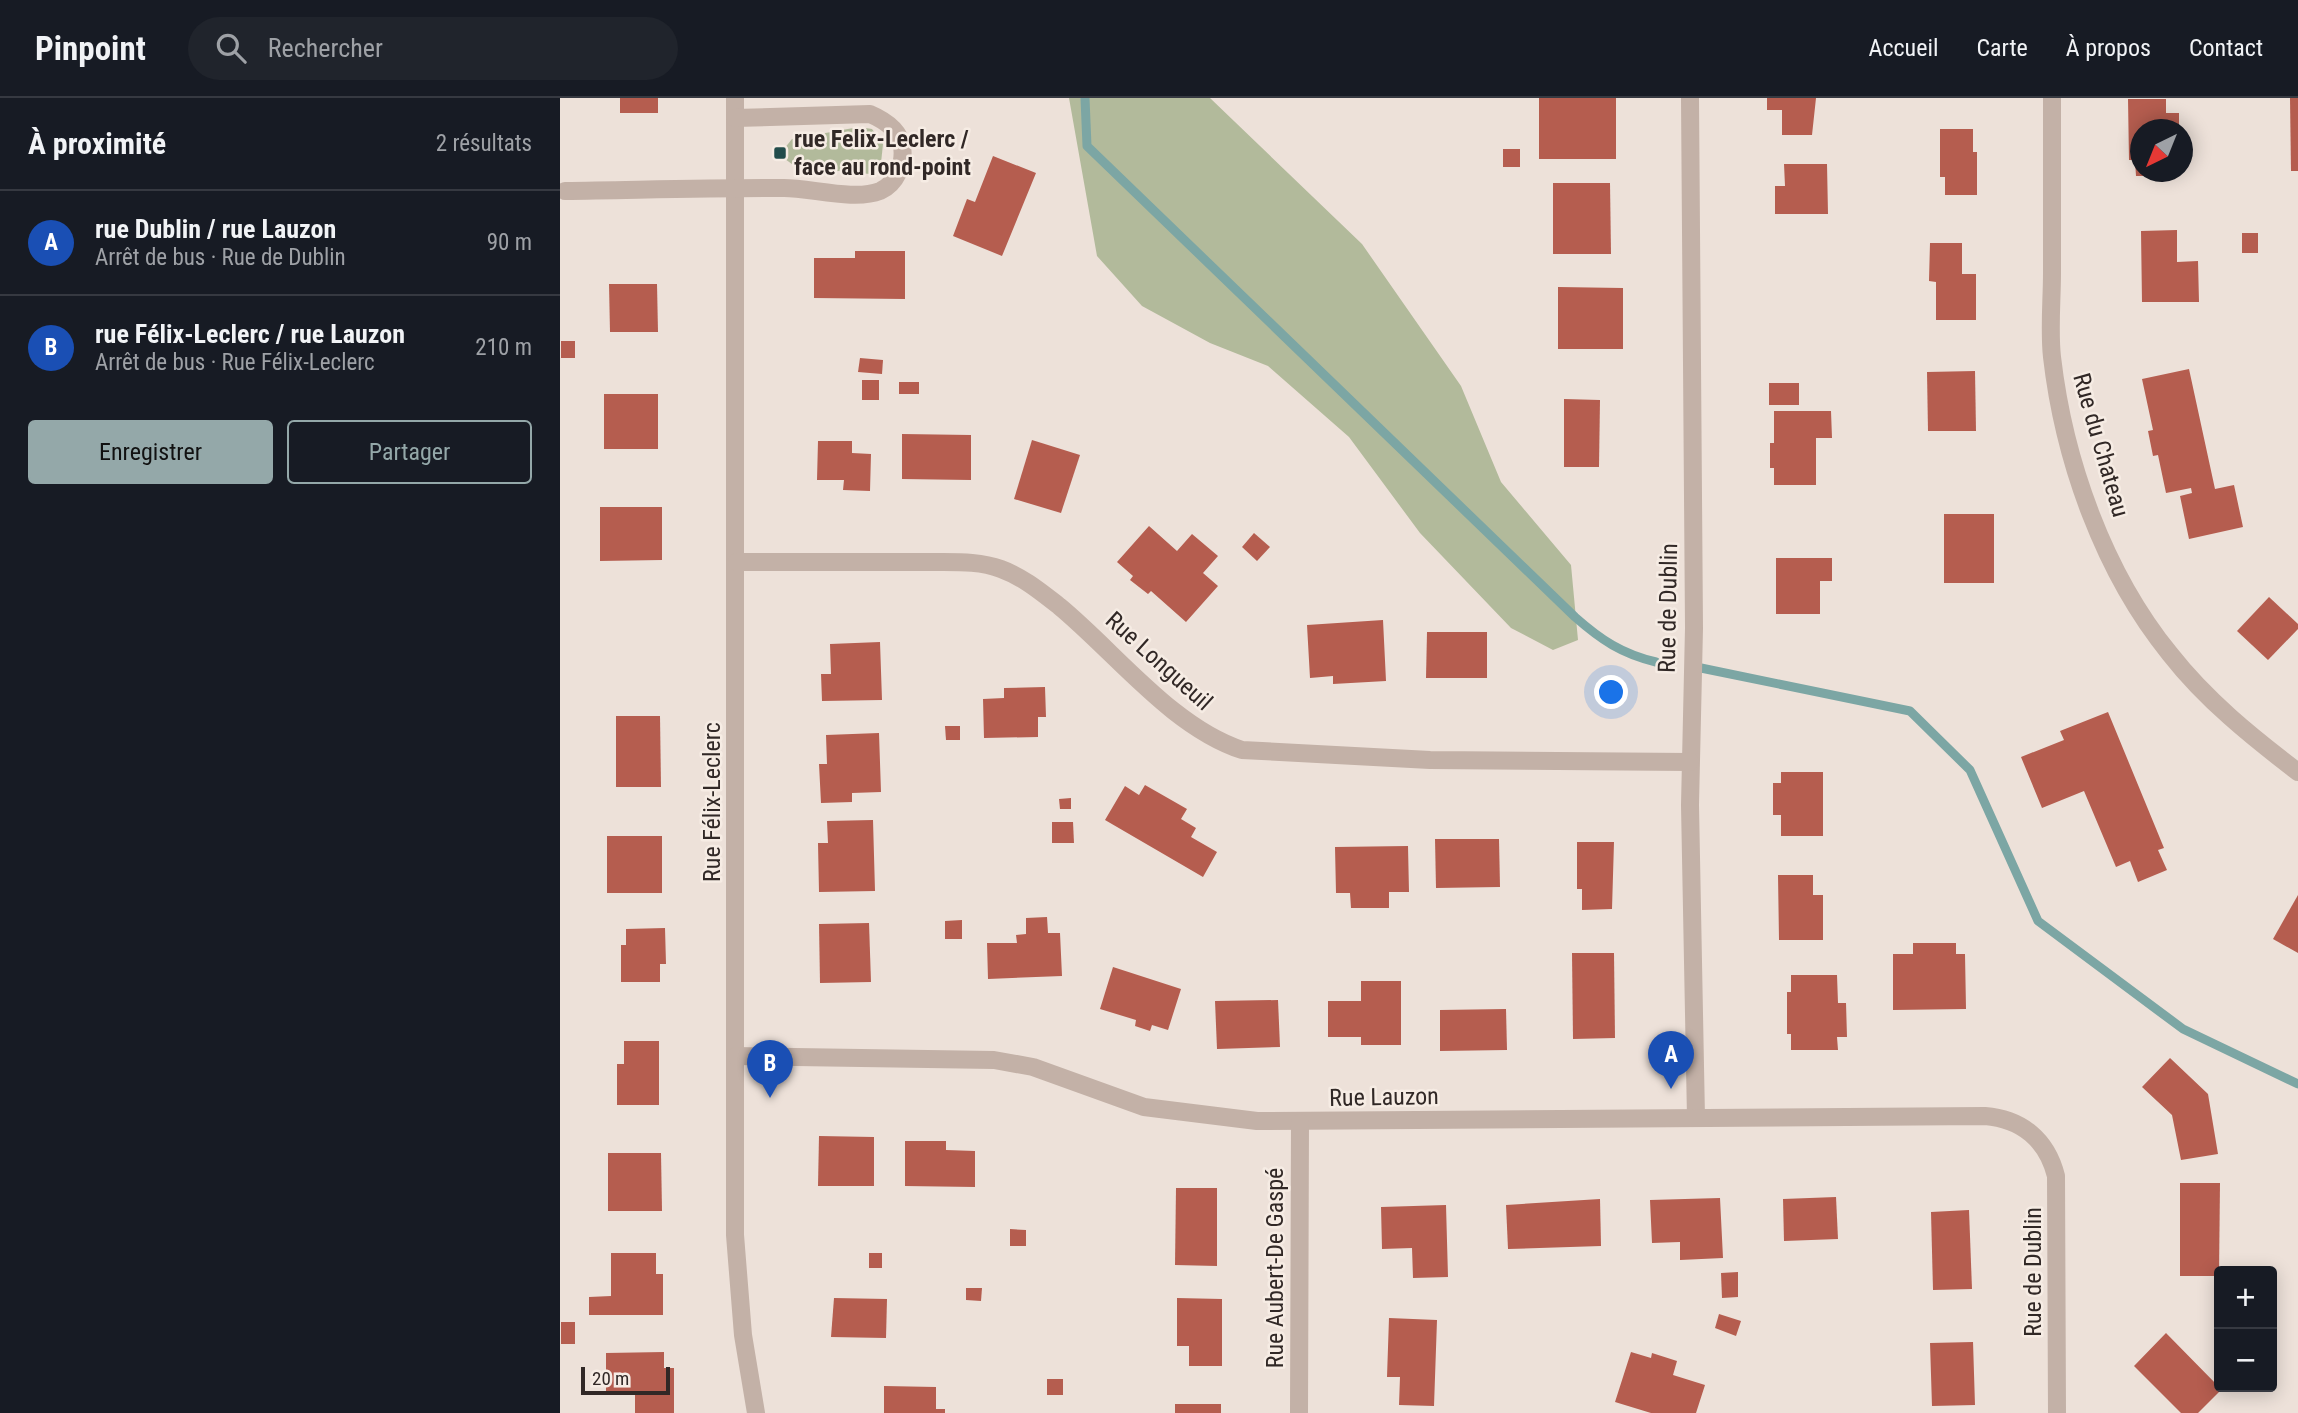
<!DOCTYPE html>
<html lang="fr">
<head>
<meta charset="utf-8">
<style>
  :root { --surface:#171b24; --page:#20242c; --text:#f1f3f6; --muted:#9ea1a6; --line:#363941; --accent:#94a8a9 }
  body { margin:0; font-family:"Roboto Condensed",sans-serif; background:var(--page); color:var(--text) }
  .controls { position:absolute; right:21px; bottom:21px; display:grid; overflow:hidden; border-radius:7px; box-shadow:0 4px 18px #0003 }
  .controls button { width:63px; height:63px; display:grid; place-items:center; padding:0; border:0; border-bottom:2px solid var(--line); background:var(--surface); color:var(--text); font:35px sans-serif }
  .compass { position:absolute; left:1570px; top:21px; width:63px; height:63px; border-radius:50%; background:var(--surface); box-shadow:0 4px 18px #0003; rotate:223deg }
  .scale { position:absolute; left:21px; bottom:18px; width:89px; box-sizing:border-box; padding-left:7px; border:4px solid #312826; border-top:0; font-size:19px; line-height:24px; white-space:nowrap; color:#312826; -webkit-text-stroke:5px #f6ece4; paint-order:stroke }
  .you { position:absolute; left:1052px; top:595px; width:24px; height:24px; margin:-18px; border:5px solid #fff; border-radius:50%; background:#1a73e8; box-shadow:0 0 0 10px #1a73e833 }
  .badge { display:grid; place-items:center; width:46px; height:46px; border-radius:50%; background:var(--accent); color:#fff; font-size:23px; font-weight:700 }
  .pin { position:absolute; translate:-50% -58px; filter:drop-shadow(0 2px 4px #0008) }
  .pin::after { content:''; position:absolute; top:37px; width:24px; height:21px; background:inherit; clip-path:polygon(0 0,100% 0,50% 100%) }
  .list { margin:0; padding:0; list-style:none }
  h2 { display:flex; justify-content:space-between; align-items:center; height:91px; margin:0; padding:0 28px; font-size:30px }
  h2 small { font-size:23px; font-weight:400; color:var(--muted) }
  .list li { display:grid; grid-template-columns:46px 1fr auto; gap:21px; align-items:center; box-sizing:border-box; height:105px; padding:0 28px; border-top:2px solid var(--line) }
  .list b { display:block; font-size:26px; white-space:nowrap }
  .list p { margin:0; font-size:23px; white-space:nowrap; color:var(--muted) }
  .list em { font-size:23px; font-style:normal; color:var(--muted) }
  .actions { display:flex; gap:14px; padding:21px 28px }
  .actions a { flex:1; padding:16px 0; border:2px solid var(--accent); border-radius:7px; text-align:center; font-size:24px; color:var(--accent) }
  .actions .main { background:var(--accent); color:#111 }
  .icon { flex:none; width:38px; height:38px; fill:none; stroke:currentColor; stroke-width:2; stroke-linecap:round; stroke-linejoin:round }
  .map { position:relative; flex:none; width:1738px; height:1315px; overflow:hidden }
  header { display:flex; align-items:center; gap:42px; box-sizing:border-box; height:98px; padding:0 35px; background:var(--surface); border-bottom:2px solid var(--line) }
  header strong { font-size:33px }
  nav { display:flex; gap:38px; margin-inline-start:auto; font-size:24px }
  .search { width:490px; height:63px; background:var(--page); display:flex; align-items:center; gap:18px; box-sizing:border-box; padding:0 24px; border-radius:38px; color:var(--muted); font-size:26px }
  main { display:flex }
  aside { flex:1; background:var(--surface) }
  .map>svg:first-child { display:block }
  .green { fill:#b2ba9b }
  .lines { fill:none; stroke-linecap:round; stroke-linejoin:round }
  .stream { stroke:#7ca6a4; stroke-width:9 }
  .building { fill:#b55d4f }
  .street { stroke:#c3b1a7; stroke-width:18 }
  .poi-dot { fill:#224c4b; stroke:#f6ece4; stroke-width:2.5 }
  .labels { text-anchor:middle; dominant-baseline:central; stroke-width:5; stroke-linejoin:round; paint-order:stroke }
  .poi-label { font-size:24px; font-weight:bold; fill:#312826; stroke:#f6ece4; text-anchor:start }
  .street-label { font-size:24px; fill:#312826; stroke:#f6ece4 }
</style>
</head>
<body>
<header>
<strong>Pinpoint</strong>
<div class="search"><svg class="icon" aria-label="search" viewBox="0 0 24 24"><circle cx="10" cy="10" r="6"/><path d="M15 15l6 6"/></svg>Rechercher</div>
<nav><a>Accueil</a><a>Carte</a><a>À propos</a><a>Contact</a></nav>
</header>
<main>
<aside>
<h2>À proximité<small>2 résultats</small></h2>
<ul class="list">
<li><span class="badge" style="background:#1a4fb4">A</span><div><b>rue Dublin / rue Lauzon</b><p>Arrêt de bus · Rue de Dublin</p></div><em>90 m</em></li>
<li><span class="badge" style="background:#1a4fb4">B</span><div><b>rue Félix-Leclerc / rue Lauzon</b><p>Arrêt de bus · Rue Félix-Leclerc</p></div><em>210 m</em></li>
</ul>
<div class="actions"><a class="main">Enregistrer</a><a>Partager</a></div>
</aside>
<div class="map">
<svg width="1738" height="1315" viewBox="0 0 1738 1315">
  <rect width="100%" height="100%" fill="#ede1d9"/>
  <g class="green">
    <polygon points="509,0 650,0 802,146 901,288 941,384 1011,467 1018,542 993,552 951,530 860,435 789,339 708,268 650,245 582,208 537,158"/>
    <polygon points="299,29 312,31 323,46 321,65 310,76 236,69 225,61 224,51 232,41"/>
  </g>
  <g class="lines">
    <g class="stream">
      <path d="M525 0 527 48 1015 519C1041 542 1062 556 1096 564"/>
      <polyline points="1141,570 1350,613 1410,672 1478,823 1623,931 1738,986"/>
    </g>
  </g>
  <g class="building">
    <rect x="60" y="0" width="38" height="15"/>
    <rect x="979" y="0" width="77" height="61"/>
    <polygon points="1207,0 1256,0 1252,37 1222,37 1222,12 1207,12"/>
    <polygon points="1730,0 1738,0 1738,73 1731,73"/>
    <polygon points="1568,1 1606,1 1606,15 1619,15 1619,32 1580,32 1580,74 1620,74 1620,78 1576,78 1575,62 1569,62"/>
    <polygon points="1380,31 1413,31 1413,54 1417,54 1417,97 1385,97 1385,79 1380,79"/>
    <rect x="943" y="51" width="17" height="18"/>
    <polygon points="433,58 476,75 442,158 393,138 407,101 415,104"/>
    <polygon points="1224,66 1267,66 1268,116 1215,116 1215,88 1225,88"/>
    <polygon points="993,85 1050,85 1051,156 993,156"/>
    <polygon points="1617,132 1617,164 1638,163 1639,204 1582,204 1581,133"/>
    <rect x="1682" y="135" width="16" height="20"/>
    <polygon points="1370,145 1402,145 1402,176 1416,176 1416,222 1376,222 1376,184 1369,183"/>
    <polygon points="295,153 345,153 345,201 254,200 254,160 295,160"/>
    <polygon points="49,186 97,186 98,234 50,234"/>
    <polygon points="998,189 1063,190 1063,251 998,251"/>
    <rect x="1" y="243" width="14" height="17"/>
    <polygon points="300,260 323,262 322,276 298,274"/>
    <polygon points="1629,271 1655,391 1674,387 1683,429 1629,441 1620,398 1632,395 1631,390 1606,395 1598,357 1593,358 1588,333 1593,332 1582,281"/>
    <polygon points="1415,273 1416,333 1368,333 1367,274"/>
    <rect x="302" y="282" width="17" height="20"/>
    <rect x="339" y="284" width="20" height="12"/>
    <rect x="1209" y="285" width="30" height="22"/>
    <rect x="44" y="296" width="54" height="55"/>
    <polygon points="1004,301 1040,302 1039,369 1004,369"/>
    <polygon points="1214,313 1271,313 1272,340 1256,340 1256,387 1214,387 1214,370 1210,370 1210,345 1214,345"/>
    <polygon points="342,336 411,337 411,382 342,381"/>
    <polygon points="472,342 520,357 501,415 454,401"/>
    <polygon points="258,343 292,343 292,355 311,356 310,393 283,392 284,382 257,382"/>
    <polygon points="40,409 102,409 102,462 40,463"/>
    <rect x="1384" y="416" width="50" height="69"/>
    <polygon points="589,428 617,453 632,436 658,458 643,475 658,488 626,524 591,493 588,496 570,482 573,478 557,464"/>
    <polygon points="694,435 710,449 697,463 682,449"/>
    <polygon points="1216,460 1272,460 1272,483 1260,483 1260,516 1216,516"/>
    <polygon points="1709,499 1738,526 1738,531 1708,562 1677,533"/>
    <polygon points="823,522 826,583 773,586 773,578 750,580 747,527"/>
    <polygon points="867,534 927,534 927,580 866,580"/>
    <polygon points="320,544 322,602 262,603 261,576 271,576 270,546"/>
    <polygon points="485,589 486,619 478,619 478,639 424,640 423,601 444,600 444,590"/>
    <polygon points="1548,614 1604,750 1598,752 1607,772 1578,784 1570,763 1556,769 1524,693 1482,710 1461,659 1504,642 1500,633"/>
    <polygon points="56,618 100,618 101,689 56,689"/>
    <polygon points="385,628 400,628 400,642 386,642"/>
    <polygon points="319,635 321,694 292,695 292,704 261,705 259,666 267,666 266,637"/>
    <polygon points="1221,674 1263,674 1263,738 1221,738 1221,717 1213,717 1213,685 1221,685"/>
    <polygon points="585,687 627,711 621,721 636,730 631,739 657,754 643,779 545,722 565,688 579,697"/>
    <polygon points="511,700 511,711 500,711 499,701"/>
    <polygon points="313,722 315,793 259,794 258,745 268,745 267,723"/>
    <polygon points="492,724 513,724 514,745 492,745"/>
    <rect x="47" y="738" width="55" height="57"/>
    <polygon points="875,741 939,741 940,789 876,790"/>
    <polygon points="1017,744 1054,744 1052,811 1022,812 1022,791 1017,791"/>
    <polygon points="848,748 849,794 829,794 829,810 791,810 790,795 776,795 775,749"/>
    <polygon points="1218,777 1253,777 1253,797 1263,797 1263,842 1219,842"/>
    <polygon points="1738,797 1738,855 1713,841"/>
    <polygon points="487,819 488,835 500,835 502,878 428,881 427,845 457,845 456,837 466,836 466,820"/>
    <polygon points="402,822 402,841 385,841 385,823"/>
    <polygon points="309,825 311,884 260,885 259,826"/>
    <polygon points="105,830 106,866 100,866 100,884 61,884 61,847 66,847 66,831"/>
    <polygon points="1353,845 1396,845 1396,856 1405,856 1406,911 1333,912 1333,856 1353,856"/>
    <polygon points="1012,855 1054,855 1055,940 1013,941"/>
    <polygon points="553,869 621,891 608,932 592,927 590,933 575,928 576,922 540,911"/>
    <polygon points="1231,877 1277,877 1278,905 1286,905 1287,939 1277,939 1278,952 1231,952 1231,936 1227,936 1227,894 1231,894"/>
    <polygon points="801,883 841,883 841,947 801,947 801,939 768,939 768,903 801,903"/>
    <polygon points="718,902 720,949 657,951 655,903"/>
    <polygon points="946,911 947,952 880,953 880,912"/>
    <polygon points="64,943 99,943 99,1007 57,1007 57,966 64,966"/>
    <polygon points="1610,960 1648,996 1658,1056 1621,1062 1612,1017 1582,989"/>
    <polygon points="259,1038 314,1039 314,1088 258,1088"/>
    <polygon points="345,1043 386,1043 386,1052 415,1053 415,1089 345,1088"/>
    <polygon points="48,1055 101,1055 102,1113 48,1113"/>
    <polygon points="1620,1085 1660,1085 1659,1178 1620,1178"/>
    <polygon points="616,1090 657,1090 657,1168 615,1167"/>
    <polygon points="1276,1099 1278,1141 1224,1143 1223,1101"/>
    <polygon points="1160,1100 1163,1160 1120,1162 1120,1144 1092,1145 1090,1102"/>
    <polygon points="1040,1101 1041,1148 948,1151 946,1107"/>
    <polygon points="886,1107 888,1179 853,1180 852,1150 822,1151 821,1109"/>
    <polygon points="1409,1112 1412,1191 1373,1192 1371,1114"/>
    <polygon points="450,1131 466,1132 466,1148 450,1148"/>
    <polygon points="51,1155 96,1155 96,1176 103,1176 103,1217 29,1217 29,1199 51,1198"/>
    <rect x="309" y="1155" width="13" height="15"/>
    <polygon points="1178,1174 1178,1199 1162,1200 1161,1175"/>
    <polygon points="406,1190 422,1190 421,1203 406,1202"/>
    <polygon points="274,1200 327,1201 326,1240 271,1239"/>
    <polygon points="617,1200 662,1201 662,1268 629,1268 629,1248 617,1248"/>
    <polygon points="1159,1216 1181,1223 1176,1238 1155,1230"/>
    <polygon points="829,1220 877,1222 874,1308 839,1307 840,1279 827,1279"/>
    <rect x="1" y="1224" width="14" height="22"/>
    <polygon points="1606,1235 1659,1289 1664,1289 1638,1315 1621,1315 1574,1268"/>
    <polygon points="1413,1244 1415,1307 1372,1308 1370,1245"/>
    <polygon points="104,1254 104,1270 114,1270 114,1315 75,1315 75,1294 46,1294 46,1255"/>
    <polygon points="1071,1254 1091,1260 1092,1255 1117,1263 1113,1277 1145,1287 1136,1315 1091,1315 1055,1304"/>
    <rect x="487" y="1281" width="16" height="16"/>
    <polygon points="324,1288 376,1289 376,1311 385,1311 385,1315 324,1315"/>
    <rect x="615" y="1306" width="46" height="9"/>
  </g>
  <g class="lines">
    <g class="street">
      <polyline points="175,0 175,1137 183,1237 196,1315"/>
      <polyline points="1130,0 1134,530 1130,707 1136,1020"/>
      <path d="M1492 0C1492 58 1492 116 1492 175 1492 202 1489 232 1492 259 1504 363 1544 475 1610 556 1646 602 1692 639 1738 674"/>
      <path d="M5 93C78 92 151 90 224 90 251 90 295 103 320 93 336 86 345 66 342 48 339 31 324 22 310 16L175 20"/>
      <path d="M177 464H383C402 464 422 464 441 471 463 479 481 494 499 508 556 555 612 629 682 652L870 662 1130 664"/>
      <path d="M176 958 434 962 473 969 584 1009 697 1023 1425 1018C1462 1021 1487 1042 1496 1078L1497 1315"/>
      <polyline points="739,1315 740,1025"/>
    </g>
  </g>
  <rect class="poi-dot" x="213" y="48" width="14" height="14" rx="3.5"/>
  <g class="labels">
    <g class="poi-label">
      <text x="234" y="41">rue Felix-Leclerc /<tspan x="234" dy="28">face au rond-point</tspan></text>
    </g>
    <g class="street-label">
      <text transform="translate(1541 347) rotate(74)">Rue du Chateau</text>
      <text transform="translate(1108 510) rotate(-89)">Rue de Dublin</text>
      <text transform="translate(599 563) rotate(42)">Rue Longueuil</text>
      <text transform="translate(152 704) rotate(-90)">Rue Félix-Leclerc</text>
      <text transform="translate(824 999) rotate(-1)">Rue Lauzon</text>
      <text transform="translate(715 1170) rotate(-90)">Rue Aubert-De Gaspé</text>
      <text transform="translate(1473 1174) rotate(-90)">Rue de Dublin</text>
    </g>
  </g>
</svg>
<div class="controls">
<button>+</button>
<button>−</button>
</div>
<svg class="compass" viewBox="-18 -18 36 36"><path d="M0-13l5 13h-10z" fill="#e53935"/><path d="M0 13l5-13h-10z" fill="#9ea1a6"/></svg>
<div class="scale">20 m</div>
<div class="you"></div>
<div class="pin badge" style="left:1111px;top:991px;background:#1a4fb4">A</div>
<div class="pin badge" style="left:210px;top:1000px;background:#1a4fb4">B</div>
</div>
</main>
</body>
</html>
